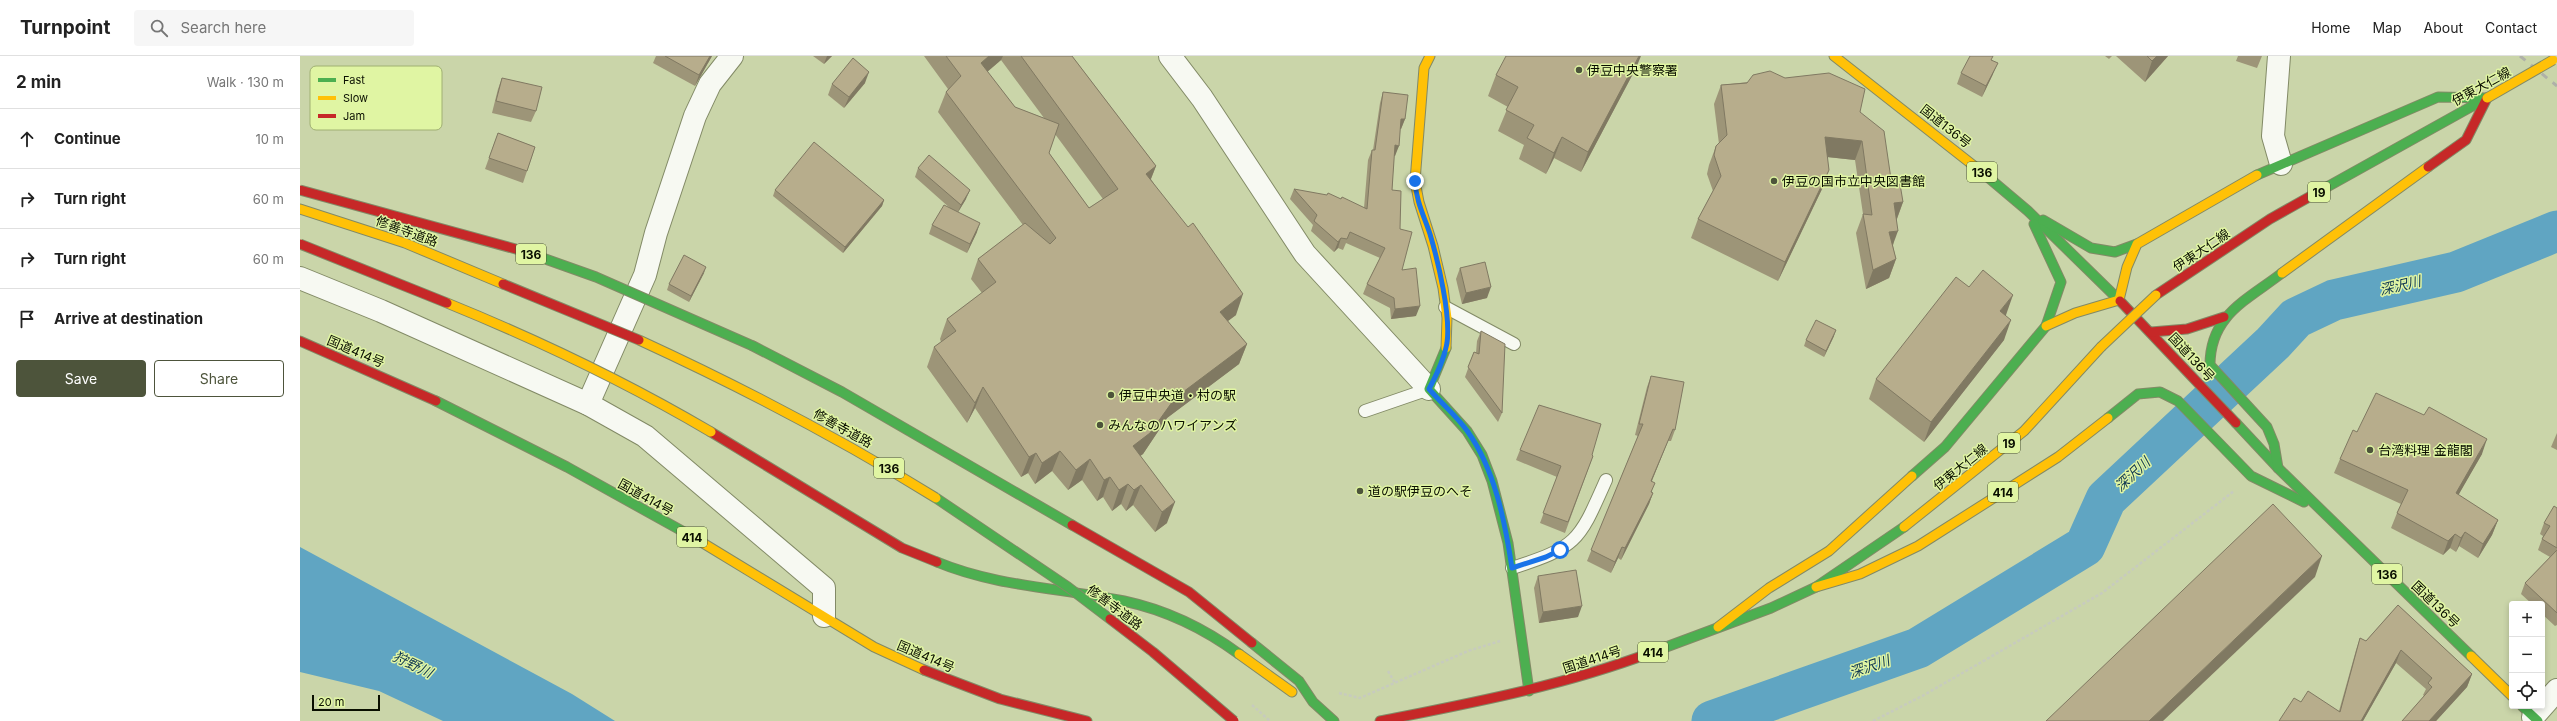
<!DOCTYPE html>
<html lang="en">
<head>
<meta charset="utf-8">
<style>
  :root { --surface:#fff; --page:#f6f6f6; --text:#222; --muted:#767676; --line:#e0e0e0; --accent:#4d543b }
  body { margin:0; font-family:Inter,"Noto Sans JP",sans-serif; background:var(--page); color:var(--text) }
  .controls { position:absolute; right:12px; bottom:12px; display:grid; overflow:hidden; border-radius:4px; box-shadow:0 2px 6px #0003 }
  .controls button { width:36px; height:36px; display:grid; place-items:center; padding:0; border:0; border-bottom:1px solid var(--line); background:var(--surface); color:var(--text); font:20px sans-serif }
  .scale { position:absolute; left:12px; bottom:10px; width:68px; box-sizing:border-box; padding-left:4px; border:2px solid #0a0f00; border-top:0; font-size:11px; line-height:14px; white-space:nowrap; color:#0a0f00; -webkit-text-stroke:3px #e0f5a3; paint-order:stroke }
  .stop { position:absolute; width:12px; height:12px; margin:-9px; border:3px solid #1a73e8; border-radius:50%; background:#fff }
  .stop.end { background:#1a73e8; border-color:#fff; box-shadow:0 1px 4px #0008 }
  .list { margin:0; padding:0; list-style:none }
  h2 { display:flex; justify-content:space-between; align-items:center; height:52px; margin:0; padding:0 16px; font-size:17px }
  h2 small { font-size:13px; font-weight:400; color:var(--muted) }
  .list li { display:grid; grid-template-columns:26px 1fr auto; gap:12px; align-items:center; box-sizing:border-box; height:60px; padding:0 16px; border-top:1px solid var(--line) }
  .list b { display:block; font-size:15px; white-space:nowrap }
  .list em { font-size:13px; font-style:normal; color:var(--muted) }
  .actions { display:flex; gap:8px; padding:12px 16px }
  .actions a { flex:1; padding:9px 0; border:1px solid var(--accent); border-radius:4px; text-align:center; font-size:14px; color:var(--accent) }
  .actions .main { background:var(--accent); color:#fff }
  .icon { flex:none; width:22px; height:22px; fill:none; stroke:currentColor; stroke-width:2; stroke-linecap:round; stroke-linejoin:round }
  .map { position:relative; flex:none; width:2257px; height:665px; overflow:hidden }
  header { display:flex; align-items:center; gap:24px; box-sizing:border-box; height:56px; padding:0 20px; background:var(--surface); border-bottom:1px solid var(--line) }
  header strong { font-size:19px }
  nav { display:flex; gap:22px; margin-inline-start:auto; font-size:14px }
  .search { width:280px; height:36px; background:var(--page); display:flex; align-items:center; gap:10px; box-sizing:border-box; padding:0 14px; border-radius:4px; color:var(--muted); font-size:15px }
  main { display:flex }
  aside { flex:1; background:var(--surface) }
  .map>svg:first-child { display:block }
  .water { fill:#60a5c2 }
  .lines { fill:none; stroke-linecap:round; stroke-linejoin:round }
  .river { stroke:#60a5c2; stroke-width:41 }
  .lane-casing { stroke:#828a66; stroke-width:14 }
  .street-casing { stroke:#828a66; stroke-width:24 }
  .fast-casing { stroke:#828a66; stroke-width:11 }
  .slow-casing { stroke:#828a66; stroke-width:11 }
  .jam-casing { stroke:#828a66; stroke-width:11 }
  .path { stroke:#c7cbbe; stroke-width:2.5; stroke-dasharray:3 2; stroke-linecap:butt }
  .lane { stroke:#f7f9f2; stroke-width:12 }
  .street { stroke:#f7f9f2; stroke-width:22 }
  .fast { stroke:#4caf50; stroke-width:9 }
  .slow { stroke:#ffc107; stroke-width:9 }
  .jam { stroke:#c62828; stroke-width:9 }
  .rail { stroke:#afb1a8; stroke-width:3; stroke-dasharray:7 7; stroke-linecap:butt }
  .fast-bridge-casing { stroke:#828a66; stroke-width:11; stroke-linecap:butt }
  .slow-bridge-casing { stroke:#828a66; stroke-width:11; stroke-linecap:butt }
  .jam-bridge-casing { stroke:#828a66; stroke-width:11; stroke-linecap:butt }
  .fast-bridge { stroke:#4caf50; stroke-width:9 }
  .slow-bridge { stroke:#ffc107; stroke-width:9 }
  .jam-bridge { stroke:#c62828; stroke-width:9 }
  .wall { fill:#9d9578; fill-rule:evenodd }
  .shaded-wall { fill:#807962 }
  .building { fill:#b7ad8c; stroke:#807962 }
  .route { stroke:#1a73e8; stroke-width:5 }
  .poi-dot { fill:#4d543b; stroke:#e0f5a3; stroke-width:1.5 }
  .labels { text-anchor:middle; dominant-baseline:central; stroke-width:3; stroke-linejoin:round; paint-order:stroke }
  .shield { fill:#e0f5a3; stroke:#4a5431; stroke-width:1 }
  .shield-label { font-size:12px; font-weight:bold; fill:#0a0f00 }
  .poi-label { font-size:13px; fill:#0a0f00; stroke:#e0f5a3; text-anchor:start }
  .street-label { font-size:13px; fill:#0a0f00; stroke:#e0f5a3 }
  .water-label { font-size:14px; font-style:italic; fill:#123952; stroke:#e0f5a3 }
  .key { fill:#e0f5a3; stroke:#a0b072; stroke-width:1 }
  .key-label { font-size:11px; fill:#0a0f00 }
</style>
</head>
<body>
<header>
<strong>Turnpoint</strong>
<div class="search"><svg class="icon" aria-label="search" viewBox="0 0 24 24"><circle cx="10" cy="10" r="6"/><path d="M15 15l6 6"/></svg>Search here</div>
<nav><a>Home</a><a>Map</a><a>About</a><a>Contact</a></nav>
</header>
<main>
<aside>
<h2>2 min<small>Walk · 130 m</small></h2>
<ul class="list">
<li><svg class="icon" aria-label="ahead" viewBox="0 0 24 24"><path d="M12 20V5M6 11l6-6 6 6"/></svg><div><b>Continue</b></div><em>10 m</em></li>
<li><svg class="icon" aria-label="right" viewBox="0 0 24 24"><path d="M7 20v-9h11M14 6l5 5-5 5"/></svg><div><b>Turn right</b></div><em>60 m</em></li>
<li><svg class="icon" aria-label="right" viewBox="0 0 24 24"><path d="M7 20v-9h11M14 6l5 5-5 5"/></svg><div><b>Turn right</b></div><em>60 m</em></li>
<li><svg class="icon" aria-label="arrive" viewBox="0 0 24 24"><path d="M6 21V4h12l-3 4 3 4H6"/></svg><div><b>Arrive at destination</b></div></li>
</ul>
<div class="actions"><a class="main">Save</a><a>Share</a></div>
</aside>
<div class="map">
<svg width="2257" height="665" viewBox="0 0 2257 665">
  <rect width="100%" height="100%" fill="#cad5a9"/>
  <polygon class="water" points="0,491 272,638 315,665 143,665 79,635 0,616"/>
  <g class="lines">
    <polyline class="river" points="1412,665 1618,592 1785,490 1806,443 1973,287 1996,262 2034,244 2156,216 2257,175"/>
    <g class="lane-casing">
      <g id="lane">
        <polyline points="1145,251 1214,288"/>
        <polyline points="1065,355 1129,333"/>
        <path d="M1212 512C1278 491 1279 485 1306 424"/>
      </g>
    </g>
    <g class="street-casing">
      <g id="street">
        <polyline points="870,0 902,42 1005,198 1129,333"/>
        <polyline points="1979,0 1973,80 1981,108"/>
        <polyline points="0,222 81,255 288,348 345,380 524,532 524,560"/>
        <polyline points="288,348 345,219 356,177 395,60 410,28 432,0"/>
        <polyline points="2233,661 2257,634"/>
      </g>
    </g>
    <g class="fast-casing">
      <g id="fast">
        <polyline points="1683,117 1728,155 1820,245"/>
        <polyline points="1957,119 2138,41 2187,42"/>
        <polyline points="2018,136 2185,43"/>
        <polyline points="1743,164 1791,192 1815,196 1837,188"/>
        <polyline points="453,290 542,336 772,469"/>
        <polyline points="1146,292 1129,333 1167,375 1182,399 1192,425 1208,487 1229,635"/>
        <polyline points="136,345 267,411 393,481"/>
        <polyline points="1808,362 1838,338 1860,336 1878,345 1951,420 2004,446"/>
        <polyline points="1936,367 1978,412 2171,600"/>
        <path d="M1978 412 1974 388 1967 371 1910 309C1910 259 1947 244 1982 217"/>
        <polyline points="1612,420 1645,391 1746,270 1761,226 1734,168"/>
        <path d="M637 506C697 531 762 532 824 545 866 554 905 573 939 598"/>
        <polyline points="952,587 999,625 1013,646 1034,665"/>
        <polyline points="1350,597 1471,552 1516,531 1604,471"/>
        <polyline points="2222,650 2238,665"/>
      </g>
    </g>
    <g class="slow-casing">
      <g id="slow">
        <polyline points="1130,0 1124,12 1115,125 1119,146 1133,190 1143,232 1147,262 1146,292"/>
        <polyline points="1534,0 1683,117"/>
        <polyline points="0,153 105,187 203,228"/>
        <polyline points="1982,217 2128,111"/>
        <polyline points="1819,244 1827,211 1837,188 1957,119"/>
        <polyline points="1746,270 1775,257 1819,244"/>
        <polyline points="1604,471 1724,375 1801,291"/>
        <polyline points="393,481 574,591 624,614"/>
        <polyline points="1516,531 1560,518 1618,490 1758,401 1808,362"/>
        <polyline points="1418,571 1469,532 1529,495 1612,420"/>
        <polyline points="939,598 992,636"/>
        <polyline points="2171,600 2212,640"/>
      </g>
    </g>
    <g class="jam-casing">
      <g id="jam">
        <polyline points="2128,111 2166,84 2187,42"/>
        <polyline points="1856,239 1970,163 2018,136"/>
        <polyline points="1820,245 1936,367"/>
        <polyline points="1851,276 1887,273 1924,261"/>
        <polyline points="0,285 136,345"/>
        <polyline points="411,376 602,492 637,506"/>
        <polyline points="772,469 889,536 952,587"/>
        <polyline points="624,614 700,643 787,665"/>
        <path d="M1080 665C1171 647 1262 630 1350 597"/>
      </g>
    </g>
    <g class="path">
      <polyline points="1088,615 1095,627"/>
      <polyline points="1039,637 1060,642 1168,595 1200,585"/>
      <polyline points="952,649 970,665"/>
      <polyline points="1573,665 1624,639 1802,537 1934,435"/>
    </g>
    <use href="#lane" class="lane"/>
    <use href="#street" class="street"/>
    <use href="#fast" class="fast"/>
    <use href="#slow" class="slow"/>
    <use href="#jam" class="jam"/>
    <polyline class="rail" points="2220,0 2257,30"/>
    <g class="fast-bridge-casing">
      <g id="fast-bridge">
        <polyline points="223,195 296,221 453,290"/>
        <polyline points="636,442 768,531 810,563"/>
      </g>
    </g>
    <g class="slow-bridge-casing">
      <g id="slow-bridge">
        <polyline points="2187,42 2253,4"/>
        <path d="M147 247C238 284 326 326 411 376"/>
        <path d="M339 284C441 331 541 383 636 442"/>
        <polyline points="1801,291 1856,239"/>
      </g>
    </g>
    <g class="jam-bridge-casing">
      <g id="jam-bridge">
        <polyline points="0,134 223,195"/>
        <polyline points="0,188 147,247"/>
        <polyline points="203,228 339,284"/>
        <polyline points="810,563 853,596 934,665"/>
      </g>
    </g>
    <use href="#fast-bridge" class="fast-bridge"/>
    <use href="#slow-bridge" class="slow-bridge"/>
    <use href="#jam-bridge" class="jam-bridge"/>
  </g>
  <g class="wall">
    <polygon points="356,0 412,0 395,30 353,7"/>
    <polygon points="513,0 532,0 524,8"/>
    <path d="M624 0H772L856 110 851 123 936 259 928 265 947 288 939 308 867 362 843 398 840 400 867 467 855 476 833 449 826 455 821 448 812 455 803 441 797 445 782 424 768 434 752 415 735 428 728 417 721 421 675 352 667 367 627 311 634 291 641 286 640 283 647 263 682 237 671 223 678 203 723 169 638 56 646 36 648 33ZM701 4 744 62 715 51 687 16ZM755 78 803 143 789 152 749 97Z"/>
    <polygon points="1805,0 1812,0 1809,3"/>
    <polygon points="1816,0 1868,0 1845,26"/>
    <polygon points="1938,0 1962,0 1957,12 1936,5"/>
    <polygon points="1693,4 1693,18 1682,41 1657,28 1661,17"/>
    <polygon points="1336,12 1281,116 1254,102 1246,118 1219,103 1224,89 1198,75 1208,51 1188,40 1196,19"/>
    <polygon points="202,22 236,55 231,66 192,57 198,33"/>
    <polygon points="1485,22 1560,56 1591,123 1603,146 1597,163 1593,190 1596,203 1589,222 1566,233 1556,177 1563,158 1555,104 1527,101 1529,114 1522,133 1478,225 1391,182 1398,163 1413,135 1407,118 1409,109 1416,90 1419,88 1414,48 1421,29"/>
    <polygon points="565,27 544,52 528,39 532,28"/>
    <polygon points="1083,36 1105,63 1101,73 1100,73 1095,100 1094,100 1092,134 1100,173 1102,214 1116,260 1091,263 1090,252 1063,238 1067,228 1080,202 1046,187 1043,194 1038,192 1034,196 1011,175 1013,169 990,143 994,133 1041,143 1064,152 1068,104 1072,94 1073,94 1080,47"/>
    <polygon points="198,77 235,91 223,127 185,113"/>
    <polygon points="618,112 666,143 658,156 677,176 667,197 629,178 632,169 651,153 615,121"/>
    <polygon points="475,134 584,144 582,150 543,197 473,140"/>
    <polygon points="1160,212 1187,242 1162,248 1156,223"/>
    <polygon points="404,217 389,246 367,234 369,228"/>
    <polygon points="1669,231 1706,259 1704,284 1624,386 1569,343 1576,323"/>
    <polygon points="1181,275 1202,357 1198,366 1165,321 1174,296 1176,297 1177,285"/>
    <polygon points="1534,280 1524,301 1504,290 1506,284"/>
    <polygon points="1351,320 1375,374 1371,385 1368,385 1352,425 1352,436 1353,437 1349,448 1321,504 1318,502 1311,517 1287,505 1338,380 1335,379 1347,331"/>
    <polygon points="2057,376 2182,398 2158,439 2198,464 2192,479 2178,502 2159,490 2156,496 2150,492 2143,499 2091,472 2097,457 2101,448 2034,417 2040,403"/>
    <polygon points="2257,377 2257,394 2251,391"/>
    <polygon points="1220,394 1293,400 1265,477 1240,467 1257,421 1216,404"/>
    <polygon points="2257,452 2257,569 2255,570 2242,558 2242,548 2232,548 2221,538 2225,527 2250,501 2238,494 2242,483 2243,480 2240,478 2244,467"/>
    <polygon points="1238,520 1278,561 1239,567 1234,532"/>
    <polygon points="2098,549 2172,618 2167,631 2136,665 2102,665 2124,640 2123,639 2126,633 2096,607 2063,665 2001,646 2039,655 2056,594 2060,582 2066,585"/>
  </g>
  <g class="shaded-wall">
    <polygon points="410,0 412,0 395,30 399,19"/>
    <polygon points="527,0 532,0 524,8"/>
    <polygon points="689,0 703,0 701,4 673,28 681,7"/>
    <polygon points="1339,0 1341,0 1336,12 1281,116 1288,96"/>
    <polygon points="1857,0 1868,0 1845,26 1852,5"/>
    <polygon points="1698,7 1693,18 1682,41 1686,30"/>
    <polygon points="569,16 565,27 544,52 549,41"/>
    <polygon points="1101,63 1105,63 1101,73 1098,73"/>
    <polygon points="1262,81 1254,102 1246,118 1254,97"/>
    <polygon points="1525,81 1562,85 1555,104 1518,100"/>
    <polygon points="1095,89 1099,90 1095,100 1092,100"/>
    <polygon points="856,110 848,130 846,118"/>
    <polygon points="1529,114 1522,133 1478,225 1485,206"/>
    <polygon points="670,134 666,143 657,158 661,149"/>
    <polygon points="584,144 582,150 543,197 545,191"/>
    <polygon points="1603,146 1596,165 1594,147"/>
    <polygon points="680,167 677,176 667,197 670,188"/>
    <polygon points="1598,175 1591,194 1589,176"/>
    <polygon points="1041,182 1038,192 1034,196 1038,186"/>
    <polygon points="1596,203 1589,222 1566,233 1573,214"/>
    <polygon points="406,211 404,217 389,246 391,240"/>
    <polygon points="1191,231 1187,242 1162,248 1166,237"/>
    <polygon points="943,238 936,259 913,276 920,256"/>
    <polygon points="1713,239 1706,259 1693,275 1700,255"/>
    <polygon points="1120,250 1116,260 1091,263 1095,253"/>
    <polygon points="1711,264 1704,284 1624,386 1631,366"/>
    <polygon points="1536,274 1534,280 1524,301 1526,295"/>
    <polygon points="947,288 939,308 867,362 843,398 825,411 833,390 875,342"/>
    <polygon points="683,331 675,352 667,367 675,347"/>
    <polygon points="1373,373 1368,385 1347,436 1351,425"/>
    <polygon points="2187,383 2182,398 2151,452 2156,437"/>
    <polygon points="760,395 752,415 735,428 742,407"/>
    <polygon points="736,397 728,417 721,421 729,401"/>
    <polygon points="790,403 782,424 768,434 776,414"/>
    <polygon points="810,421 803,441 797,445 804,424"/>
    <polygon points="828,428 821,448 812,455 819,434"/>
    <polygon points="841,429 833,449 826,455 834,434"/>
    <polygon points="1353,437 1349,448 1321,504 1325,492"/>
    <polygon points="875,446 867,467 855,476 862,456"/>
    <polygon points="2198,464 2192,479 2178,502 2183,488"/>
    <polygon points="2165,476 2159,490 2156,496 2161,482"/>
    <polygon points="2155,478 2150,492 2143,499 2148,485"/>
    <polygon points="1322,491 1318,502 1311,517 1315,506"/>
    <polygon points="2022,500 2015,521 1863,665 1849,665"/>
    <polygon points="1282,550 1278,561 1239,567 1243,556"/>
    <polygon points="2101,594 2096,607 2063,665 2061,665"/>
    <polygon points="2172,618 2167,631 2136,665 2129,665"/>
  </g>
  <g class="building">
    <polygon points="365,0 410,0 399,19"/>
    <polygon points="646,0 689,0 681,7 715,51 759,68 749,97 789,152 818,133 721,0 772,0 856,110 846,118 888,171 893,167 943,238 920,256 947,288 875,342 850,377 833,390 875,446 862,456 841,429 834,434 828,428 819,434 810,421 804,424 790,403 776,414 760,395 742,407 736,397 729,401 683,331 675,347 634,291 656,275 647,263 696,226 678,203 725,167 750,188 756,182 646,36 661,20"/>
    <polygon points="1206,0 1339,0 1288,96 1262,81 1254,97 1227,82 1234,69 1206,54 1218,31 1196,19"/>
    <polygon points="1670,0 1693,0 1691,4 1698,7 1686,30 1661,17"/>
    <polygon points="1847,0 1857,0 1852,5"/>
    <polygon points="553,2 569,16 549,41 532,28"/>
    <polygon points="1470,15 1485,22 1529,17 1565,33 1560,56 1584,75 1591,123 1599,122 1603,146 1594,147 1598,175 1589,176 1596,203 1573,214 1563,158 1572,159 1562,85 1525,81 1529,114 1485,206 1398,163 1421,120 1414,99 1416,90 1427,79 1421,29 1447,27 1453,19"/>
    <polygon points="202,22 242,31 236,55 196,45"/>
    <polygon points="1083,36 1108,39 1105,63 1101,63 1099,90 1095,89 1092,134 1101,135 1100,173 1112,176 1102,214 1116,212 1120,250 1095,253 1094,242 1067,228 1085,192 1050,176 1047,183 1041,182 1038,186 1014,165 1017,159 994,133 1027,139 1028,137 1041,143 1042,141 1067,153 1072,94 1075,94"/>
    <polygon points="198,77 235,91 227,115 189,102"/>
    <polygon points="514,86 584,144 545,191 475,134"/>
    <polygon points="629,99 670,134 661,149 618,112"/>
    <polygon points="644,149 680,167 670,188 632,169"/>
    <polygon points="384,199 406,211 391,240 369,228"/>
    <polygon points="1185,206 1191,231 1166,237 1160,212"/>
    <polygon points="1683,214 1713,239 1700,255 1711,264 1631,366 1576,323 1656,221 1669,231"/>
    <polygon points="1516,264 1536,274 1526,295 1506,284"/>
    <polygon points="1181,275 1205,288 1202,357 1168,311 1174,296 1179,298"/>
    <polygon points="1351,320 1384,326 1375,374 1373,373 1351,425 1355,427 1351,436 1353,437 1325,492 1322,491 1315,506 1291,494 1343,368 1339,368"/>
    <polygon points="2076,337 2124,359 2129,351 2187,383 2156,437 2198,464 2183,488 2165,476 2161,482 2155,478 2148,485 2097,457 2108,434 2040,403 2053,374 2057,376"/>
    <polygon points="1239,349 1301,368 1292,399 1293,400 1268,466 1243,457 1261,410 1220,394"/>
    <polygon points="1973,448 2022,500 1849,665 1746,665"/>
    <polygon points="2254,450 2257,452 2257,492 2242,483 2250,470 2244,467"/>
    <polygon points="2257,494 2257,557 2225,527"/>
    <polygon points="1276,514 1282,550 1243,556 1238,520"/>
    <polygon points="2098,549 2172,618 2129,665 2102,665 2132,631 2128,627 2132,622 2101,594 2061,665 1979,665 1994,642 2001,646 2008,635 2040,656 2060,582 2066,585"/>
  </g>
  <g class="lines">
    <path class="route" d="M1115 125C1116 145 1124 160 1130 178 1138 205 1151 259 1147 287 1144 304 1137 318 1129 333 1141 347 1157 360 1168 376 1195 414 1205 466 1212 512L1246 501 1260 494"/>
  </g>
  <g class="poi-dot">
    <circle cx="1279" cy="14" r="4"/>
    <circle cx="1474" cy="125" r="4"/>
    <circle cx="811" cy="339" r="4"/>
    <circle cx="800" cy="369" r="4"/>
    <circle cx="2070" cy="394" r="4"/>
    <circle cx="1060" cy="435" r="4"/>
  </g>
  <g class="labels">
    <g class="shield">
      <rect x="1667" y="106" width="30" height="20" rx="3"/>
      <rect x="2008" y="126" width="22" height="20" rx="3"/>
      <rect x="216" y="188" width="30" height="20" rx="3"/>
      <rect x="1698" y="377" width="22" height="20" rx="3"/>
      <rect x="574" y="402" width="30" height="20" rx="3"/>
      <rect x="1688" y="426" width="30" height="20" rx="3"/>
      <rect x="377" y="471" width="30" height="20" rx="3"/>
      <rect x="2072" y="508" width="30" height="20" rx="3"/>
      <rect x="1338" y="586" width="30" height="20" rx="3"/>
    </g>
    <g class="shield-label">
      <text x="1682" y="116">136</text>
      <text x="2019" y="136">19</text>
      <text x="231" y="198">136</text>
      <text x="1709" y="387">19</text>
      <text x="589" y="412">136</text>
      <text x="1703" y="436">414</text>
      <text x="392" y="481">414</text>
      <text x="2087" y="518">136</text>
      <text x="1353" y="596">414</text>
    </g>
    <g class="poi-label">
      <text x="1287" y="14">伊豆中央警察署</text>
      <text x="1482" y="125">伊豆の国市立中央図書館</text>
      <text x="819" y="339">伊豆中央道・村の駅</text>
      <text x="808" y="369">みんなのハワイアンズ</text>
      <text x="2078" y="394">台湾料理 金龍閣</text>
      <text x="1068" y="435">道の駅伊豆のへそ</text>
    </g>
    <g class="street-label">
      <text transform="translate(2181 30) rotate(-29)">伊東大仁線</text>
      <text transform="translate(1646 70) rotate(38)">国道136号</text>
      <text transform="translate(107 175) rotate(20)">修善寺道路</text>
      <text transform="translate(1901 194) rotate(-34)">伊東大仁線</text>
      <text transform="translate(56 295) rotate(23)">国道414号</text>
      <text transform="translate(1892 301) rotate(47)">国道136号</text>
      <text transform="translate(543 372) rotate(29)">修善寺道路</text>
      <text transform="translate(1660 411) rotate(-39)">伊東大仁線</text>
      <text transform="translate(346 441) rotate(29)">国道414号</text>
      <text transform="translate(2136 548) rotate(44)">国道136号</text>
      <text transform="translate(815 551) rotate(37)">修善寺道路</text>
      <text transform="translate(626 600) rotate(23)">国道414号</text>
      <text transform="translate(1292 603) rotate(-18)">国道414号</text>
    </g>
    <g class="water-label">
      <text transform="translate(2100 229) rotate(-13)">深沢川</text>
      <text transform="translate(1832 418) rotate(-43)">深沢川</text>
      <text transform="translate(113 608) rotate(26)">狩野川</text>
      <text transform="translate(1569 610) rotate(-19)">深沢川</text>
    </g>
  </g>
  <rect x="10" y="10" width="132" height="64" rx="6" class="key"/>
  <rect x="18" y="22" width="18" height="4" fill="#4caf50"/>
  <rect x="18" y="40" width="18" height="4" fill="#ffc107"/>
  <rect x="18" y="58" width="18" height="4" fill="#c62828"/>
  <g class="key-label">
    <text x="43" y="28">Fast</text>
    <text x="43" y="46">Slow</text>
    <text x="43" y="64">Jam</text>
  </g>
</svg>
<div class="controls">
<button>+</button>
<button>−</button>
<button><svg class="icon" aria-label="locate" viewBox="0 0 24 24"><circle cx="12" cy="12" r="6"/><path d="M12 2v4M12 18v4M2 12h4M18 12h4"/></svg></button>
</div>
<div class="scale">20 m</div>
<div class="stop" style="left:1260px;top:494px"></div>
<div class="stop end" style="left:1115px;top:125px"></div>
</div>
</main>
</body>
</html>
